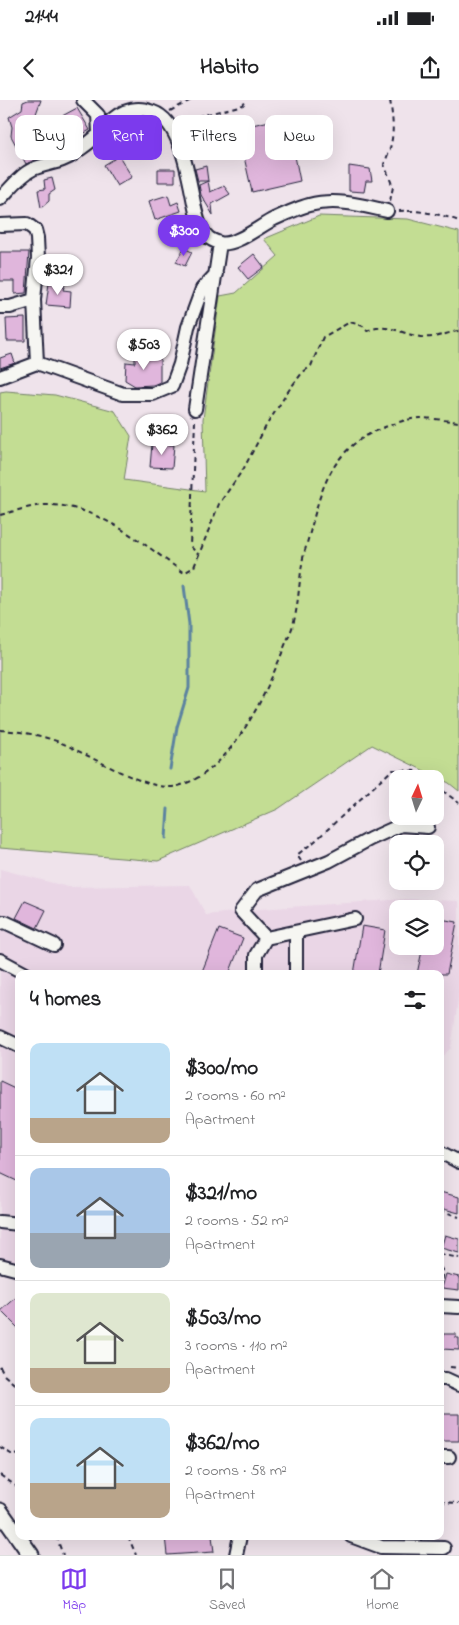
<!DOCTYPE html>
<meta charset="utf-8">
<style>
body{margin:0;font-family:"Indie Flower",sans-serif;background:#f2f2f2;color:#202124;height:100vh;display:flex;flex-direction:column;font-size:19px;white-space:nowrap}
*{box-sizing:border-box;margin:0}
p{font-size:16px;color:#757577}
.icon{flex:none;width:28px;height:28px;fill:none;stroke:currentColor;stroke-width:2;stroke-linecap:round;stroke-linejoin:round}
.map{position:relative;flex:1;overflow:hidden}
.side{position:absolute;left:15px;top:870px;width:429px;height:570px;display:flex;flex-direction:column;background:#fff;border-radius:10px;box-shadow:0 5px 20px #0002}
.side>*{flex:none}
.top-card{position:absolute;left:15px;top:15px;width:430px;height:45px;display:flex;gap:10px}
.needle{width:32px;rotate:4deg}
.fabs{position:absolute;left:389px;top:670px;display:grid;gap:10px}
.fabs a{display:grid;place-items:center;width:55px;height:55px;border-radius:10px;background:#fff;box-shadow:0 5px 20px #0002;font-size:25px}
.price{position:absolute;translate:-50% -42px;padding:0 11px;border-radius:18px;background:#fff;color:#222;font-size:16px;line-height:32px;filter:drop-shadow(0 1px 2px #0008)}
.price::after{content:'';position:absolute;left:50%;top:30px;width:15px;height:11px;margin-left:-8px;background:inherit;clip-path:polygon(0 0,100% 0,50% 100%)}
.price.selected{background:#7c3aed;color:#fff}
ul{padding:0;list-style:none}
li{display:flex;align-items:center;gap:15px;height:125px;padding:0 15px}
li+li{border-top:1px solid #e0e0e0}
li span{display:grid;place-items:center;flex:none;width:140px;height:100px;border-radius:10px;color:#555}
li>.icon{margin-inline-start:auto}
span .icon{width:60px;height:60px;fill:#fffc;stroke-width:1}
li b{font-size:21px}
h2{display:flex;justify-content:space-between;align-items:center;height:60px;padding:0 15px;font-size:21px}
.pill{padding:0 18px;border-radius:10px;background:#fff;box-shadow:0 5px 20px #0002;font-size:18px;line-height:45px}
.pill.selected{background:#7c3aed;color:#fff}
.status{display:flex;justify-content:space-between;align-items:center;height:35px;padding:0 25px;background:#fff;direction:ltr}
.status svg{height:14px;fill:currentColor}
header{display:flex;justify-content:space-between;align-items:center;height:65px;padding:0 15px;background:#fff;font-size:22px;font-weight:800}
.dock{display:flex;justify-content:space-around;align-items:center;height:70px;border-top:1px solid #e0e0e0;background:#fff;font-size:14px;color:#757577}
.dock a{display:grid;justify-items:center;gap:2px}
.dock .selected{color:#7c3aed}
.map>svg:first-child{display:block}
.built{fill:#ead6e6;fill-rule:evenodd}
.green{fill:#c3dd93;stroke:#728067}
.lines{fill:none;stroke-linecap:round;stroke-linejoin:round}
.stream{stroke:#5c83a0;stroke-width:3}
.building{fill:#e0b6dc;stroke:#22223b}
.minor-casing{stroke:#22223b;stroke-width:16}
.major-casing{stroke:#22223b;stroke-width:19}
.path{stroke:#22223b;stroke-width:2;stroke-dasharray:5 4;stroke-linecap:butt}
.minor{stroke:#f6f6f2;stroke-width:12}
.major{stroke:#f6f6f2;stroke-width:15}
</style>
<div class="status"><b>21:44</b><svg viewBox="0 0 49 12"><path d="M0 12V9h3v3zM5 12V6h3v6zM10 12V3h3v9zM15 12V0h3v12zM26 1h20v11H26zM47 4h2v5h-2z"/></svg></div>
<header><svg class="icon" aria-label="back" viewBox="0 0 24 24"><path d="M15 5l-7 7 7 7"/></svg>Habito<svg class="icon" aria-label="share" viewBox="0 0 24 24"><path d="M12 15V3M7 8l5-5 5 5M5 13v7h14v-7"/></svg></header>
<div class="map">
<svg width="459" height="1455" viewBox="0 0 459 1455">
<rect width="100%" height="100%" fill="#efe3eb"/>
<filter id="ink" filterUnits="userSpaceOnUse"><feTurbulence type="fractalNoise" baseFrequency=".02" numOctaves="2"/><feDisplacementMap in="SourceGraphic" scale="10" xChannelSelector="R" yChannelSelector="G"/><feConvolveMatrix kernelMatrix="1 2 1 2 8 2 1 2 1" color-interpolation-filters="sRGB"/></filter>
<g filter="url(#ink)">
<path class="built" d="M0 769 68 787 190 785 206 815 260 809 405 799 459 801V894L451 948 440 958V874H19V1170L0 1163ZM398 809H435V846H398Z"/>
<path class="green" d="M319 116 408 119 459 132V691L449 683 372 645 278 709 158 761 0 748V292L6 291 55 295 115 311 131 336 124 380 205 391 203 319 220 196 236 193 278 156 264 139Z"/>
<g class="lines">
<path class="stream" d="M170 669 177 627 189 588V524L184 486
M166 738 168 709"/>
</g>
<path class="building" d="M28 0H41L33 22 20 47 55 29 51 22 77 8 90 30 52 51 54 54 26 64 11 36 12 27 9 17 22 9 23 2Z
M274 20 287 21V25L304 28 302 38 299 37 301 50 294 51 300 81 252 92 242 48H245L239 28Z
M119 56 132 77 117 86 104 65Z
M206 66 208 81H198L195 69Z
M349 66 370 69 372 81H366L364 92 349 91Z
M158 69H175V82H158Z
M52 78 55 90 49 94V101L41 108 38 90 45 89 44 80Z
M208 81 210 92 224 86 230 94 212 104 213 115 201 95 199 85Z
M168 95 171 105 178 102 181 111 155 120 149 101Z
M184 148 192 152 185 166 176 162Z
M0 152H29L26 193 15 194V181H0Z
M254 154 264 167 248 179 238 167Z
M49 183 65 184 63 190 71 191 70 207 46 205Z
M25 218V241H7L6 219Z
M12 254 15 263 0 268V258Z
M160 255V282L153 285 135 286 125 280 126 262 135 263V257Z
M152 344 174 345 172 368 150 367Z
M25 801 46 810 37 828 16 818Z
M435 818 457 822 447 874H417L423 846H435Z
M362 826 385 830 378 874H354Z
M219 829 243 838 229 874H201Z
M0 981 19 990V1082L0 1073Z
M440 1092 459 1097V1113L440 1108Z
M445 1135 459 1139V1153L441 1148Z
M446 1174 459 1177V1190L442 1188Z
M19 1195V1229L1 1211Z
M443 1234H456V1238H459V1250L442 1249Z
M440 1314H459V1341H440Z
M165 1436H212L214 1452 167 1455Z"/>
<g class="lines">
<defs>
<path id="minor" d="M83 0 98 15 99 33
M0 99C10 89 20 75 33 69 47 63 63 63 75 53 83 47 92 41 99 34 107 25 112 17 124 12 135 8 142 8 153 12 182 22 189 81 195 108 197 116 200 131 207 136 209 139 216 142 220 143 235 147 261 125 274 119 285 114 298 108 309 105 336 98 361 105 387 111
M0 125 27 124 35 130 37 138 38 158 34 200 37 263
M0 207H10L34 200
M0 277 37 263 123 294H153L172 286 180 264 188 227 202 189 216 174
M195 309 220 143
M0 823 5 822 54 845
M296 832V874
M266 838 241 811 257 790 329 761 370 739 401 725 428 727
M0 860 26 874
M256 874V855L266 838 355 819
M0 937 19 946
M440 1052 459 1062
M0 1122 19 1124
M0 1165 19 1170
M440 1206 459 1207
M440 1279H446L459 1285
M440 1357H449
M351 1436 381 1447 444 1448
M236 1455 240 1436"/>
<path id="major" d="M0 1411 31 1455"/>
</defs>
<use href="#minor" class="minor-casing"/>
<use href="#major" class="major-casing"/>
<path class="path" d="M170 11 191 0
M180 21 243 5 247 0
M390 101 393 87 384 64C395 40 394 26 390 0
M399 111C419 110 441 114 459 121
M195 321 190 446 198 454
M0 415C15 411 30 406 45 405 96 403 145 445 184 473L194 467 219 404 244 368 266 326 289 290 302 273 311 266 323 237 350 222 363 226 367 231C390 220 408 240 432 237 441 236 450 232 459 231
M0 630C19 631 41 635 59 642 87 653 150 694 178 686 207 678 227 655 243 631 259 607 271 580 282 553 285 544 290 535 293 525 299 503 299 480 303 458 306 446 310 433 313 421 324 377 339 344 385 327 396 323 409 318 421 318 434 318 447 321 459 322
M435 685 459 703
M301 761 297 755 315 741 392 670 416 671 426 679
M440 1110 459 1117
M440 1154 459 1158
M440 1167 443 1171 440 1185
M0 1267 4 1275 19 1288
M450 1267 459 1268
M0 1347 11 1354 19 1355
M0 1375 19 1388
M440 1402 459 1403
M56 1436 63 1455
M128 1436 136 1455"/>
<use href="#minor" class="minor"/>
<use href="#major" class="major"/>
</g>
</g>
</svg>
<div class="fabs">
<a><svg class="needle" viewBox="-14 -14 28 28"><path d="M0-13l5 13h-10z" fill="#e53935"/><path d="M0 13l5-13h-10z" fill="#757577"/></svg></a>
<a><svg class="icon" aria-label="locate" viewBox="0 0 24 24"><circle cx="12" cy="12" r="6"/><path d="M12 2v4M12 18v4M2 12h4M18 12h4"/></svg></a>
<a><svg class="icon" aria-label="layers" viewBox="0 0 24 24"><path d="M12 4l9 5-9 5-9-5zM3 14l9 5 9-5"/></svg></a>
</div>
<b class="price selected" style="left:184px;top:157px">$300</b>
<b class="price" style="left:58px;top:196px">$321</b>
<b class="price" style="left:144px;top:271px">$503</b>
<b class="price" style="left:162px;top:356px">$362</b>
<div class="top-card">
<a class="pill">Buy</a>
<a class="pill selected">Rent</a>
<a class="pill">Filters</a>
<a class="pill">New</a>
</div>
<section class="side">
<h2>4 homes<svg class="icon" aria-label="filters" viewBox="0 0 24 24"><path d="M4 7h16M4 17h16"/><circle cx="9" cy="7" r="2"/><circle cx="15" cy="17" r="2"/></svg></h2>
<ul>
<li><span style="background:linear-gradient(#bfe0f5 75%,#b9a48a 0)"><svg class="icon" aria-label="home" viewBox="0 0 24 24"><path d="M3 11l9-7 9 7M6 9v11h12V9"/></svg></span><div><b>$300/mo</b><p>2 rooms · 60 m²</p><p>Apartment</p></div></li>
<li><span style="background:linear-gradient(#a9c7e8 65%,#9aa5b1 0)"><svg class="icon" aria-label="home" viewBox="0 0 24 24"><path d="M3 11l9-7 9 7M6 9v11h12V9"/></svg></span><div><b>$321/mo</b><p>2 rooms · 52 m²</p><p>Apartment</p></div></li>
<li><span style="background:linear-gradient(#dfe7d0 75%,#b9a48a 0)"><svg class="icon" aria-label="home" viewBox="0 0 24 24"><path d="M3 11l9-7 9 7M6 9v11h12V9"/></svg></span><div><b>$503/mo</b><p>3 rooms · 110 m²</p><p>Apartment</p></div></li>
<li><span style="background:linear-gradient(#bfe0f5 65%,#b9a48a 0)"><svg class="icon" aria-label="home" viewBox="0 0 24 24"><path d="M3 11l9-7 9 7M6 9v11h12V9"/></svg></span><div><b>$362/mo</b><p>2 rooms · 58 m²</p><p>Apartment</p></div></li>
</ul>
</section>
</div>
<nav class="dock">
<a class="selected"><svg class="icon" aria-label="map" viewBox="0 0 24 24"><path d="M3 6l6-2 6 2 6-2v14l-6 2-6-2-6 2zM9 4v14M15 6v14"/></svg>Map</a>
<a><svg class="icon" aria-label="saved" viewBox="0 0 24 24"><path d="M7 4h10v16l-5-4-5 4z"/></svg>Saved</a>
<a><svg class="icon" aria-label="home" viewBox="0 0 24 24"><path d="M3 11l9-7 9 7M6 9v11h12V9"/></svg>Home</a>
</nav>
